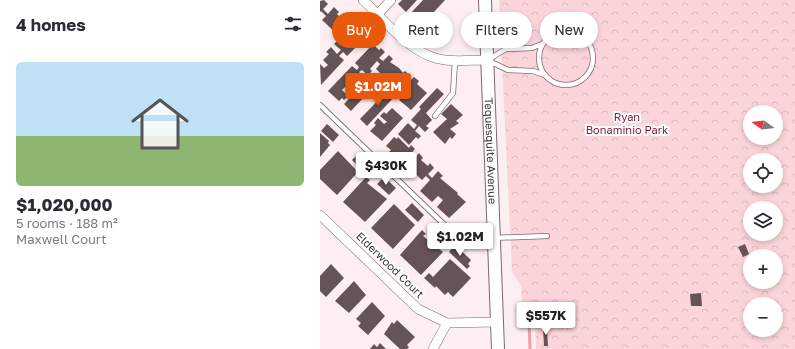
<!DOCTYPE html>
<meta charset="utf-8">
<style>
body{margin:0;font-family:"Golos Text",sans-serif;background:#f7f7f7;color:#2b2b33;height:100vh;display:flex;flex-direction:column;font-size:15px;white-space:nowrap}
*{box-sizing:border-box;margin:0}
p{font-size:13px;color:#7c7c81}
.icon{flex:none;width:22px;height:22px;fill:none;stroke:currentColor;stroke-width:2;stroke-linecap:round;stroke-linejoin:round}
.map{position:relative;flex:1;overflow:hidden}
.panel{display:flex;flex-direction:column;background:#fff;width:320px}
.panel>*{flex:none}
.hud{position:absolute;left:12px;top:12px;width:380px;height:36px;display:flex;gap:8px}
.needle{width:26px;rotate:284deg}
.fabs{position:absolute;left:423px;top:105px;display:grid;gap:8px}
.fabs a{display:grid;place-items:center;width:40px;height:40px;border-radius:50%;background:#fff;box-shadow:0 2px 6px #0003;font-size:20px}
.price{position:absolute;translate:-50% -34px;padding:0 9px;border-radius:4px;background:#fff;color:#222;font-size:13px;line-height:26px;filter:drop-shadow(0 1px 2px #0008)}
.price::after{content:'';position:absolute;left:50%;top:24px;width:12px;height:9px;margin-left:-6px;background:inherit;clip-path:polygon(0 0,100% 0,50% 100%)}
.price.selected{background:#ea580c;color:#fff}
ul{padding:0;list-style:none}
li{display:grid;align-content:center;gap:8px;height:212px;padding:0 16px}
li span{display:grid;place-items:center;height:124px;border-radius:6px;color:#555}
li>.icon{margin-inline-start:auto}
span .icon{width:72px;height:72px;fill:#fffc;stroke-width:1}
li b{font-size:17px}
h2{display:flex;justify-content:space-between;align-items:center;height:48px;padding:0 16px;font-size:17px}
.pill{padding:0 14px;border-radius:18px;background:#fff;box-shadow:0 2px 6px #0003;font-size:14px;line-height:36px}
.pill.selected{background:#ea580c;color:#fff}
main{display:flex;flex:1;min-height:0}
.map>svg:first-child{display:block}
.park{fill:url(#park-crowns);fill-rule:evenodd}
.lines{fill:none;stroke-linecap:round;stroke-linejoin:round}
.stream{stroke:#eba0ab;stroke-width:3}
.building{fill:#665356}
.lane-casing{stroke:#7c696b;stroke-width:6}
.street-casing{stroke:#7c696b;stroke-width:10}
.secondary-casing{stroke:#7c696b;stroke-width:14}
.lane{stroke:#fff;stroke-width:4.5}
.street{stroke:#fff;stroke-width:9}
.secondary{stroke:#fff;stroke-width:12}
.labels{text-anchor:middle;stroke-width:4;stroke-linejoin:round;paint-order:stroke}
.park-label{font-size:11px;fill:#7c253b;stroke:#fff}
.street-label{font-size:11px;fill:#3d3435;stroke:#fff}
</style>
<main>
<section class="panel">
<h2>4 homes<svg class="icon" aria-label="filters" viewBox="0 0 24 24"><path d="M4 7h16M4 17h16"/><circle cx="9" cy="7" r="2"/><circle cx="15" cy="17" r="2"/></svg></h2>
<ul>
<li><span style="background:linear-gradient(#bfe0f5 60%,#8fb573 0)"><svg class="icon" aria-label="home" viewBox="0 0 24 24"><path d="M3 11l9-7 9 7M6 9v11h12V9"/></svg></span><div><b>$1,020,000</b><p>5 rooms · 188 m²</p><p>Maxwell Court</p></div></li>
</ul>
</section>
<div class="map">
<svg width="475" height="349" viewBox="0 0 475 349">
<defs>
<pattern id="park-crowns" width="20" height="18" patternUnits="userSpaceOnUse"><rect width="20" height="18" fill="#fcd5da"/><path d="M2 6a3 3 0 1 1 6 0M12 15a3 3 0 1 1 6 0" fill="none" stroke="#d9b7bc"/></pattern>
</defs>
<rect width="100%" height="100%" fill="#fdeff1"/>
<path class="park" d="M179 0H475V349H216L215 320 203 319 201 286 192 272ZM430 112H456V138H430ZM430 160H456V186H430ZM430 208H456V234H430ZM430 256H456V282H430ZM430 304H456V330H430Z"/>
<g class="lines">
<path class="stream" d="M209 320 210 349"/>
</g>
<path class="building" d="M4 0 8 4 3 9 8 14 14 7 19 12 17 14 23 20 25 18 29 22 23 28 28 33 34 28 38 32 36 35 42 41 27 56 23 52 19 56 24 60 1 85 0 64 4 68 8 65 3 60 9 54 6 52 11 47 17 54 21 50 14 44 19 39 21 41 27 35 22 30 18 35 2 20 6 16 1 11 0 12V1Z
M82 0H97L86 12 78 4Z
M103 0H125L101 26 89 15Z
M53 44 59 50 61 48 65 52 59 58 63 61 69 55 73 59 70 62 79 68 83 73 85 71 89 75 84 81 87 84 94 77 99 81 97 84 107 93 91 110 79 100 86 93 82 90 85 87 81 83 76 88 56 69 60 64 57 61 50 69 52 71 48 75 42 70 39 72 45 78 41 82 39 80 32 86 35 89 31 93 25 87 22 90 28 96 24 100 22 98 19 101 8 91 32 66 37 70 39 67 35 63Z
M54 73 61 79 31 111 24 104Z
M70 88 77 94 47 126 40 119Z
M117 88 124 94 106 113 112 120 106 126 109 128 105 132 99 126 95 131 101 136 98 139 96 137 89 145 78 134 88 123 94 129 97 125 91 120 101 109 99 107Z
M131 104 143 115 136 121 139 123 130 129 136 134 132 139 130 137 125 144 113 132 127 119 121 114Z
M72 108 83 118 62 141 50 131 56 125 54 123 58 118 64 124 67 122 60 116 64 112 66 114Z
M7 124 19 135 13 142 1 131Z
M0 133 9 141 8 143 10 145 0 157Z
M74 137 77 139 78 137 89 148 91 145 95 149 89 156 93 160 99 153 103 158 101 160 108 166 110 163 114 168 108 174 112 178 118 171 123 176 120 178 138 193 137 194 146 202 129 218 117 207 123 200 118 196 112 202 100 191 110 180 106 176 102 180 87 166 90 162 86 158 77 169 64 157 71 150 66 146Z
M18 151 38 172 17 195 0 179V170Z
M39 153 48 161 41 169 32 160Z
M46 177 50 180 47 183 67 199 45 222 23 202Z
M64 177 76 188 69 195 57 184Z
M92 203 104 215 98 222 85 210Z
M74 204 95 225 73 249 51 228Z
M102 230 106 234 103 236 123 252 101 275 80 255Z
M120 230 132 242 126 249 114 237Z
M425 244 429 254 423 257 418 247Z
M135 245 151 260 148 264 150 266 147 269 129 252Z
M130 259 151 278 133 297 128 292 125 295 116 286 115 288 104 278 109 273 113 277Z
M11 264 24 278 6 297 0 291V276Z
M34 281 46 295 29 313 15 301Z
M381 293 382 306H371L370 294Z
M52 302 65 316 48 335 38 326 41 323 36 319Z
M77 320 95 337 87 345 89 347 87 349H80L64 334 72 322 74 324Z
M223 327H227L228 346H224Z
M60 343 66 349H50L54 344 57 347Z"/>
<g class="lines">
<defs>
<path id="lane" d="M219 58a27 27 0 1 1 54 0a27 27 0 1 1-54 0Z
M169 59 186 49 212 48 222 44
M169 61 188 70 213 71 225 75
M0 105 135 235 145 239 227 236
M115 116 133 93 135 61"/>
<path id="street" d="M43 0C63 19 85 47 112 57 129 63 150 60 167 60
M58 14 71 0
M0 215 98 309 127 323 177 322
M113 349 127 323"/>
<g id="secondary">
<path id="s1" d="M165 0 178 349"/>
</g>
</defs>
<use href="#lane" class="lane-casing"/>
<use href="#street" class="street-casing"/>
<use href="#secondary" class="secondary-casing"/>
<use href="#lane" class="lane"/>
<use href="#street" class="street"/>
<use href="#secondary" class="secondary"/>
</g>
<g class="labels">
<g class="park-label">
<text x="307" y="121">Ryan<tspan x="307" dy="13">Bonaminio Park</tspan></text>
</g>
<g class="street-label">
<text dy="4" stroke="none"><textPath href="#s1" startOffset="151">Tequesquite Avenue</textPath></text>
<text transform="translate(70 265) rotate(44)" y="4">Elderwood Court</text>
</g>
</g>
</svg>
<div class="fabs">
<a><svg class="needle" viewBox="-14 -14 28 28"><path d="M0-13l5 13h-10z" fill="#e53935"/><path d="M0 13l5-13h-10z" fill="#7c7c81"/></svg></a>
<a><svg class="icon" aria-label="locate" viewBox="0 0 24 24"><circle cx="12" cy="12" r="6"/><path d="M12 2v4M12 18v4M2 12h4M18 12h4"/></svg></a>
<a><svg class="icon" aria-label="layers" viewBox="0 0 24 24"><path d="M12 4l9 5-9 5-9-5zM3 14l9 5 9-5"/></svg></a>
<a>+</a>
<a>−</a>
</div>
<b class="price selected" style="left:58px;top:107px">$1.02M</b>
<b class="price" style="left:66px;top:186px">$430K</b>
<b class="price" style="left:140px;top:257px">$1.02M</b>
<b class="price" style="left:226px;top:336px">$557K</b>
<div class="hud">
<a class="pill selected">Buy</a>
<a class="pill">Rent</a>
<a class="pill">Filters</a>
<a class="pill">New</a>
</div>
</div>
</main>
